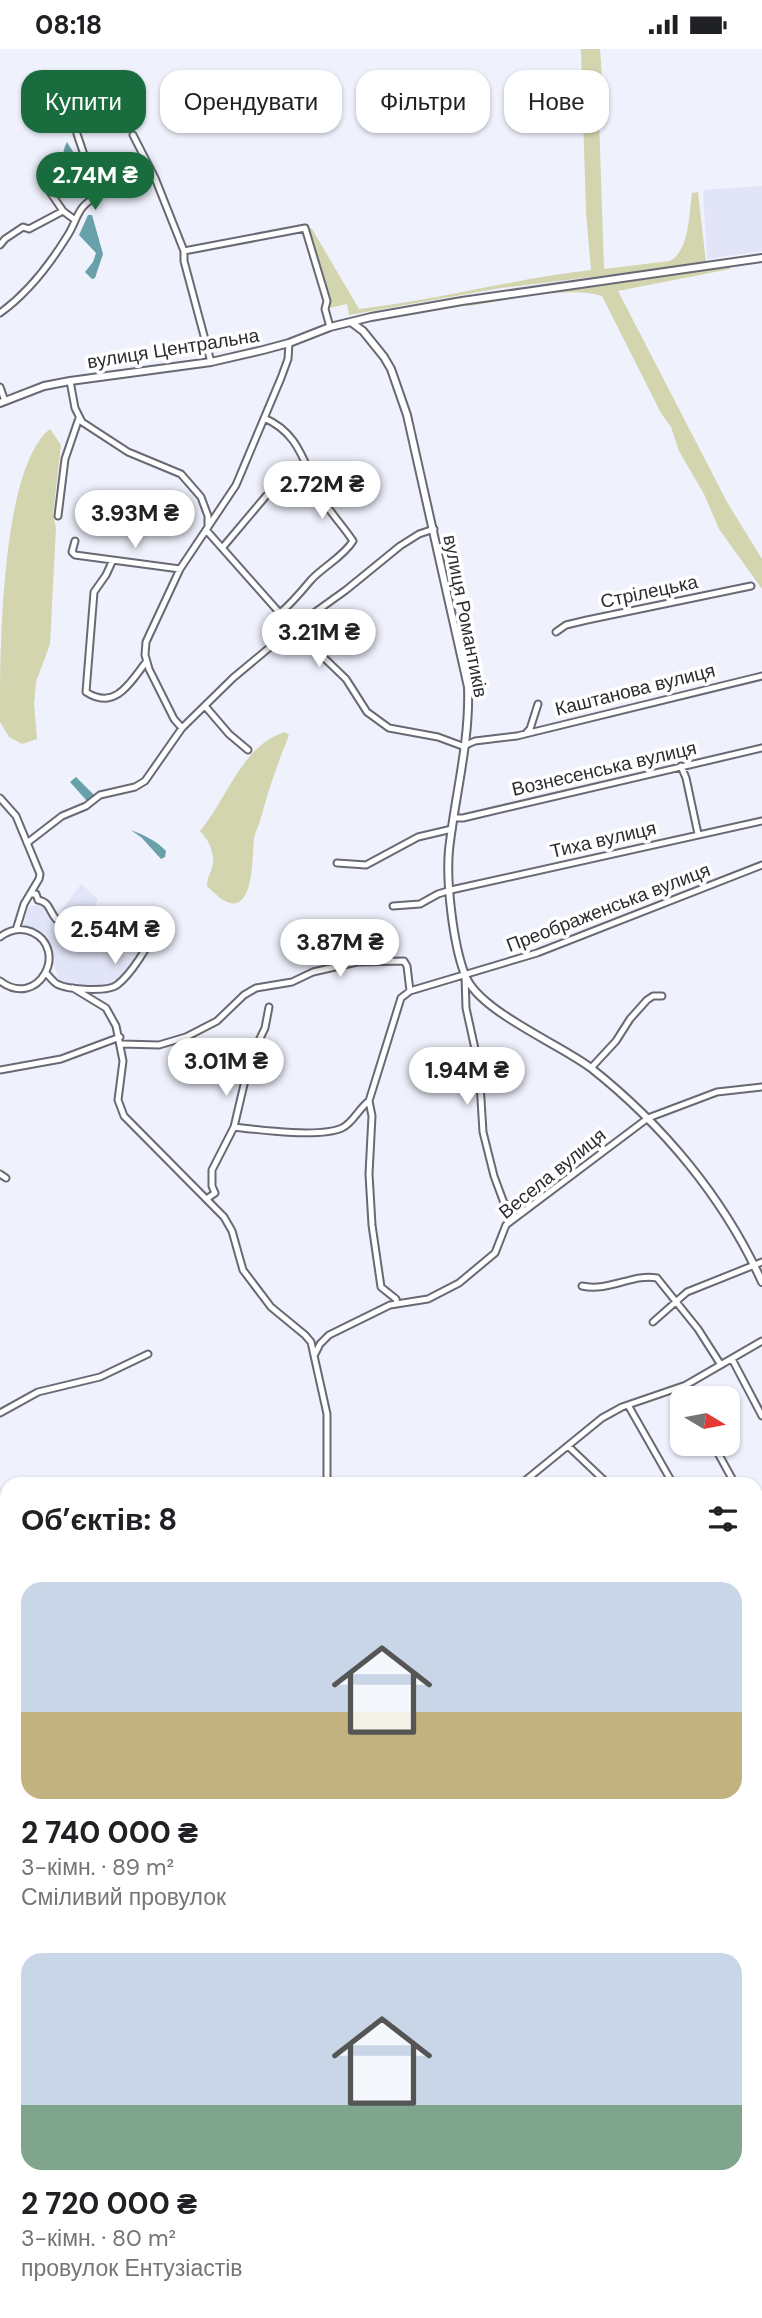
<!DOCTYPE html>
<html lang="uk">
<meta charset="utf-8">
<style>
body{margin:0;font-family:"DM Sans",sans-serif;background:#f2f2f2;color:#202124;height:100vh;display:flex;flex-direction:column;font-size:26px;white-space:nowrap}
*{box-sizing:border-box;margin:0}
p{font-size:23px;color:#757577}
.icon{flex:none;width:38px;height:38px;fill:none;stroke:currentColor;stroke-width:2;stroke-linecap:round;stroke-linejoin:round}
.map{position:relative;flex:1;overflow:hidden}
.details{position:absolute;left:0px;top:1428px;width:763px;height:842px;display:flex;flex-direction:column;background:#fff;border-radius:21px 21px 0 0;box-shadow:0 2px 5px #0004}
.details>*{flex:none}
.guide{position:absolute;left:21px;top:21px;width:721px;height:63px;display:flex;gap:14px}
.needle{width:46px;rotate:100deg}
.tools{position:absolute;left:670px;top:1337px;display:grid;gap:14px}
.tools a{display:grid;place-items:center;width:70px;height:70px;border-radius:14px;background:#fff;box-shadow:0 2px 5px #0004;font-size:35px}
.price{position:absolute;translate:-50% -60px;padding:0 16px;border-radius:24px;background:#fff;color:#222;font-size:23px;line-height:46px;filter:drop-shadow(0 2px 4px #0008)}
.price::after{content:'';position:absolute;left:50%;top:42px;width:21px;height:16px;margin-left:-10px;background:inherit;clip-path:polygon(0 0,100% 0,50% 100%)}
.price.active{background:#186c3d;color:#fff}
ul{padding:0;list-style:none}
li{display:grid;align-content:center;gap:14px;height:371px;padding:0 21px}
li span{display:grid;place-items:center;height:217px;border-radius:21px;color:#555}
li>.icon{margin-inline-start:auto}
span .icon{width:126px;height:126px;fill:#fffc;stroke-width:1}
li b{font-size:30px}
h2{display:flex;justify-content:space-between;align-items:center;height:84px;padding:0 21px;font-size:30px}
.chip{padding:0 24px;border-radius:21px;background:#fff;box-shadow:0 2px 5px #0004;font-size:24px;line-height:63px}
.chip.active{background:#186c3d;color:#fff}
.status{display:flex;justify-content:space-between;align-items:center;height:49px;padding:0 35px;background:#fff;direction:ltr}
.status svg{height:19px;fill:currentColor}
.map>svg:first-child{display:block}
.built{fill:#e2e5f7}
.green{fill:#d2d5ad}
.water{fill:#68a1a9}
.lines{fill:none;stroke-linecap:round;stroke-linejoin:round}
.minor-casing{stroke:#686973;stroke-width:9}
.tertiary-casing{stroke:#686973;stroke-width:10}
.minor{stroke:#fff;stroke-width:5}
.tertiary{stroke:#fff;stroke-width:6}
.labels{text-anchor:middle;stroke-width:7;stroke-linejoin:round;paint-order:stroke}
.street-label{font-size:19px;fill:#2d2d31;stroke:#fff}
</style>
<div class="status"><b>08:18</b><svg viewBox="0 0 49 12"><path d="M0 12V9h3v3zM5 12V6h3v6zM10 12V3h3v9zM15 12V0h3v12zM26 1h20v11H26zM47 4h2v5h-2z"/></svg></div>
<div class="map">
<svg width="762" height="2269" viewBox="0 0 762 2269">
<rect width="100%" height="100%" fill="#eff1fc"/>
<path class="built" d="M762 137V202L707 210 703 141Z
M81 835 98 850 87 876 67 875 56 869Z
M38 856 44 858 53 869 66 877 102 881 105 900 137 911 121 933 107 942 61 935 47 899 34 882 24 877 28 858Z
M7 1555V1621L0 1625V1557Z"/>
<path class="green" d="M581 0H600L603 41 599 69 604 220 670 212C690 201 689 164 692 144L698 143 706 214 501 239 349 266 347 255 325 260 327 251 303 175 312 180 359 260C437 251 513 230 591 221L586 163Z
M729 217 730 220 618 242 727 453 762 510V540L719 480 704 445 679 402 671 378 661 364 602 247C570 236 503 252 468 257L464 254Z
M50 380 61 396 53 466 56 479 50 595 36 633 34 655 37 690 22 695 9 688 0 673C0 606 0 420 50 380Z
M285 683 289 686C278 714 268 741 261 769 259 776 255 783 254 790 252 805 254 844 239 853 227 859 215 844 207 837 207 827 212 823 213 814 214 802 208 790 200 782 227 750 242 696 285 683Z"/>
<path class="water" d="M67 93 87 125 85 133 77 138C67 126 58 108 67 93Z
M88 166H92L103 205 95 229 92 230 85 223 93 213 96 204 79 186Z
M76 728 94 746 87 752 70 733Z
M131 781C144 786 157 792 166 802L165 808 161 810 142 789Z
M7 1990V2049L0 2057V1995Z
M0 2147 7 2148V2263H595L601 2269H0Z"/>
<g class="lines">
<defs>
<path id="minor" d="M133 86 155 129 184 202V212L211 313
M48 140 63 162 75 171
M0 196 5 190 23 178 29 180 63 162
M184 202 305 179 327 252 325 260 330 278
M0 264C28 244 48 218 66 189 79 170 75 158 98 147L77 85 74 33
M70 332 75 359 82 373 128 403 181 425 201 448 208 467V476
M0 338 5 352
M264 369C302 385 304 419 323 451 332 466 344 478 353 492 343 508 324 517 311 531 301 543 292 554 280 564
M58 467 65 410 79 369
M207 482 293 579 346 630 367 663 389 679 438 688 465 698
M75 492 72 503 75 506 180 520
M223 498 266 447
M112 513 106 526 94 543 86 643C115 662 130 634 146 613
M556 583 566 576 587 571 751 537
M205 657 229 685 248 701
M182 679 174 670 149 620 145 606 146 593 180 520 236 436 281 329 288 310 289 294
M527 683 530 680 538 655
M466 696 475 692 517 687 762 627
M681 717 686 729 698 785
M0 749 16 767 40 825 39 830 24 855 16 881
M454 769H463L762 699
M27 794 62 767 86 757 100 746 135 738 145 732 182 679 233 629 293 579 346 541 400 497 419 485 434 480
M337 814 366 816 418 788 452 780
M31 845H36L38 851C50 853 49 862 56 870 66 879 86 879 99 874 108 871 113 865 123 864L154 881C149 898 130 926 117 936 108 943 68 941 57 935 53 933 49 927 46 924
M393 857 420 855 438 845 451 841 762 772
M0 888C9 881 20 878 32 883 70 901 38 961 0 932
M465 927 466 959 479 1018 483 1083 494 1127 504 1154 522 1164
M73 939 106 959 116 977 123 1012 118 1051 124 1067 224 1168 232 1182 243 1221 271 1258 305 1286 311 1293 327 1365V1435
M122 995 159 996 186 988 217 972 244 946 256 939 292 933 313 923 357 913 404 912 407 917 410 942
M591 1019 616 992 630 970 647 951 653 947H662
M0 1021 61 1010 120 988
M234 1078C259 1081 320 1089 342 1079 353 1074 359 1059 369 1052
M0 1125 6 1129
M208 1149 215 1144 212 1137V1121L234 1078 250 1010 265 979 269 958
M582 1237C609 1243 634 1224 657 1229L698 1280 721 1316
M397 1255 396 1250 381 1238 372 1176 369 1125 372 1067 369 1052 401 949 410 942 537 904 762 816
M653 1273 687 1243 762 1213
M315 1305 320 1295 329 1286 390 1256 428 1250 459 1234 495 1204 506 1176 648 1069 717 1043 762 1038
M732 1310 762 1367
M686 1336 690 1349
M628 1356 673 1435
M0 1364 38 1343 100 1328 148 1305
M713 1395 735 1435
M568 1397 608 1435
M521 1435 602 1369 622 1358 686 1336 762 1292
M756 1476 762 1488
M0 1552 7 1550
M756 1635 762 1661
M756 1760 762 1758
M756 1788 762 1799
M0 1793 7 1781
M0 1829 7 1824
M756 1894 762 1890
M0 1969 7 1963
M756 1987 762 1978
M756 2056H762
M756 2243 762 2238
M639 2263 649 2269
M690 2263 718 2268 731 2263"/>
<path id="tertiary" d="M351 273 363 282 384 308 391 320 407 366 468 638C470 693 455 746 449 801 446 833 453 895 465 926 478 962 560 995 591 1019 663 1076 724 1149 762 1233
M0 354 44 337 70 332 211 313 263 301 289 294 330 278 371 268 462 252 762 209
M756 1732 762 1730
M0 2126 7 2123"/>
</defs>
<use href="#minor" class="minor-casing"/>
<use href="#tertiary" class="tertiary-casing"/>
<use href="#minor" class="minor"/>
<use href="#tertiary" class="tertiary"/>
</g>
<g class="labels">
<g class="street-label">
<text transform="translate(173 299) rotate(-9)" y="7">вулиця Центральна</text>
<text transform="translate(649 542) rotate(-12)" y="7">Стрілецька</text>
<text transform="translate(466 567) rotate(79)" y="7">вулиця Романтиків</text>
<text transform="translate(635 640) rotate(-14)" y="7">Каштанова вулиця</text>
<text transform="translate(604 719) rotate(-13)" y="7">Вознесенська вулиця</text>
<text transform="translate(603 790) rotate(-13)" y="7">Тиха вулиця</text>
<text transform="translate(608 858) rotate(-21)" y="7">Преображенська вулиця</text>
<text transform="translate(552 1124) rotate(-39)" y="7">Весела вулиця</text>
</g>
</g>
</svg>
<div class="tools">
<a><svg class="needle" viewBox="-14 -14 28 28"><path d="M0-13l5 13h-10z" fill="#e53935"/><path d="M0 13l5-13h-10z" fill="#757577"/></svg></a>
</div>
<b class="price active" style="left:95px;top:163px">2.74M ₴</b>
<b class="price" style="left:322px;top:472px">2.72M ₴</b>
<b class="price" style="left:135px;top:501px">3.93M ₴</b>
<b class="price" style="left:319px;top:620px">3.21M ₴</b>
<b class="price" style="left:115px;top:917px">2.54M ₴</b>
<b class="price" style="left:340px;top:930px">3.87M ₴</b>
<b class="price" style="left:226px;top:1049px">3.01M ₴</b>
<b class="price" style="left:467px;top:1058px">1.94M ₴</b>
<div class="guide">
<a class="chip active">Купити</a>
<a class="chip">Орендувати</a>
<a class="chip">Фільтри</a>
<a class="chip">Нове</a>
</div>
<section class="details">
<h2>Об’єктів: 8<svg class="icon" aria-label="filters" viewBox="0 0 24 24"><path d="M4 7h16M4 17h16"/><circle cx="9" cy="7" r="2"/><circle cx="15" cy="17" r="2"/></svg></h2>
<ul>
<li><span style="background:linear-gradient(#c9d6e8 60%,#c2b280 0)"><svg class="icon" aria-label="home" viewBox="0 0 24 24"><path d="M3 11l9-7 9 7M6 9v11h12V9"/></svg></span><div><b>2 740 000 ₴</b><p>3-кімн. · 89 m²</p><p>Сміливий провулок</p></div></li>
<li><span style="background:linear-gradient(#c9d6e8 70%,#7fa58c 0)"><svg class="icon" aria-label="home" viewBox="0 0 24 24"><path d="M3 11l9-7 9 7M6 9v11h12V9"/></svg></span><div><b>2 720 000 ₴</b><p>3-кімн. · 80 m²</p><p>провулок Ентузіастів</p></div></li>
</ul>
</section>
</div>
